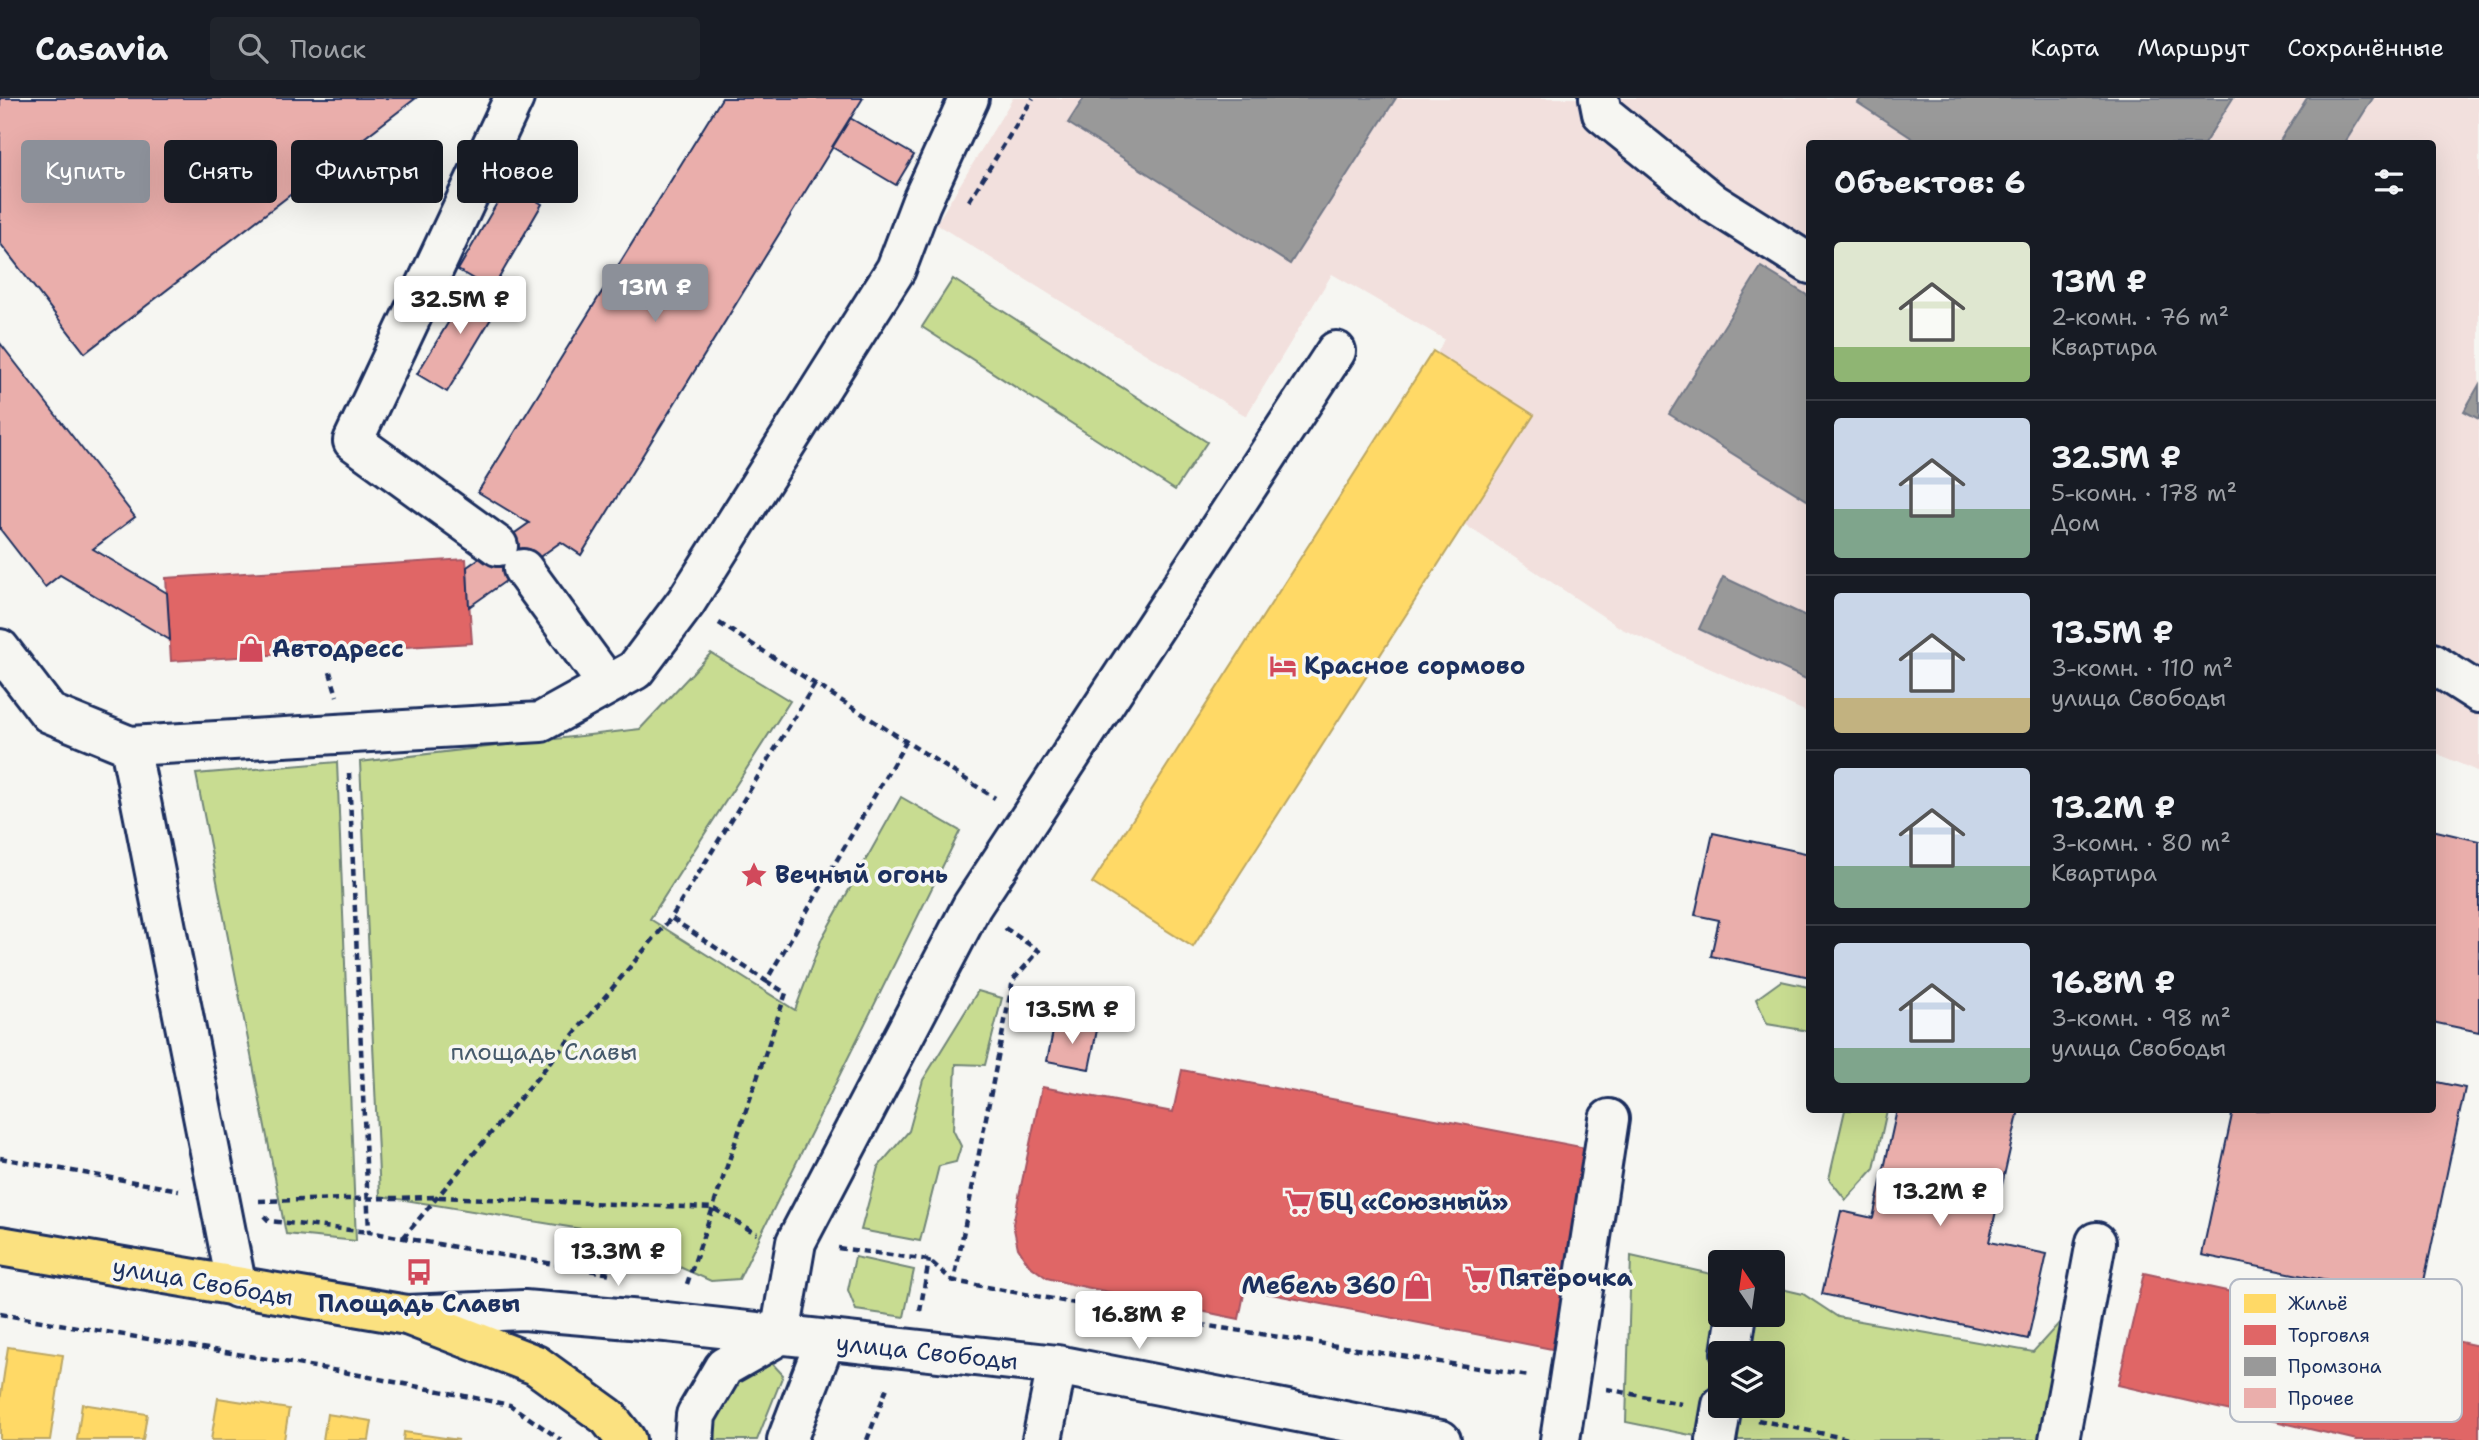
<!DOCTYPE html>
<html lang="ru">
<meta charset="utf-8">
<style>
body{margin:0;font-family:"Shantell Sans",sans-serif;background:#20242c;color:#f1f3f6;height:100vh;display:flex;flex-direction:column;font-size:26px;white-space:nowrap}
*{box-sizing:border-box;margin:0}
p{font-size:23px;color:#9ea1a6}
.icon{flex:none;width:38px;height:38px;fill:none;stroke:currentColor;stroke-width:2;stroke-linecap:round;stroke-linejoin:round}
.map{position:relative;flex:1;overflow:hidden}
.drawer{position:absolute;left:1806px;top:42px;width:630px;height:973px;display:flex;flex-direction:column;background:#171b24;border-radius:7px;box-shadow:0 7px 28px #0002}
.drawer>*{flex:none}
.hud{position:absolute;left:21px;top:42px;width:665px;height:63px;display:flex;gap:14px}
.needle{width:46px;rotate:347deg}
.tools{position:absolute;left:1708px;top:1152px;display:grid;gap:14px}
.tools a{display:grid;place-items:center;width:77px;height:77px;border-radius:7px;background:#171b24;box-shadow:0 7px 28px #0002;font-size:35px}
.price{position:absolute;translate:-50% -60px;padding:0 16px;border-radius:7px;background:#fff;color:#222;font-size:23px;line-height:46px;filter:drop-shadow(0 2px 4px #0008)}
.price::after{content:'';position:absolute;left:50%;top:42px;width:21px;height:16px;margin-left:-10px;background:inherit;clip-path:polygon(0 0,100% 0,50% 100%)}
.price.on{background:#8c9099;color:#fff}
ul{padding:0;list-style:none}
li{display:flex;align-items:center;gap:21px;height:175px;padding:0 28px}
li+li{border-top:2px solid #363941}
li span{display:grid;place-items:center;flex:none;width:196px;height:140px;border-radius:7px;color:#555}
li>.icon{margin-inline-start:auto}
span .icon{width:84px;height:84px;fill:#fffc;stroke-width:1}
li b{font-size:30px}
h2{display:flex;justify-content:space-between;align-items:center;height:84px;padding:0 28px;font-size:30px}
.tag{padding:0 24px;border-radius:7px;background:#171b24;box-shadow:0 7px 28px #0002;font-size:24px;line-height:63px}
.tag.on{background:#8c9099;color:#fff}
header{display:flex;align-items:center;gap:42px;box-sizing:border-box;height:98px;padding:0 35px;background:#171b24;border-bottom:2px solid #363941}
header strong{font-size:33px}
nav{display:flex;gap:38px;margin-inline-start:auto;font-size:24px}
.search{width:490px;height:63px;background:#20242c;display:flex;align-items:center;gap:18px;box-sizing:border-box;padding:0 24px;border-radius:7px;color:#9ea1a6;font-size:26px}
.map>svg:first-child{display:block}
.built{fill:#f2e0dd}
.green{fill:#c8dc91;stroke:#728678;stroke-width:2;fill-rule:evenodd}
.homes{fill:#ffd966;stroke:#bba664;stroke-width:2}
.shops{fill:#e06666;stroke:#a55664;stroke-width:2}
.industry{fill:#999;stroke:#737987;stroke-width:2}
.building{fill:#eaaeab;stroke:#1b2f5e;stroke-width:2}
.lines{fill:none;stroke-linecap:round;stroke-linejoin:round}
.minor-casing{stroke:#1b2f5e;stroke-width:44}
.major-casing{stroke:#1b2f5e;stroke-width:44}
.path{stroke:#1b2f5e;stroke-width:4.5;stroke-dasharray:7 5;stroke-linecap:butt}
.minor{stroke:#f6f6f2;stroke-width:38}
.major{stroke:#fbe180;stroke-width:38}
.labels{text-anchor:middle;stroke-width:7;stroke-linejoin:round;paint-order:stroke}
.poi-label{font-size:24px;font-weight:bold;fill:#1b2f5e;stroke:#f6f6f2;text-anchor:start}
.park-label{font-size:24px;fill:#465a6b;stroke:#f6f6f2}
.street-label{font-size:24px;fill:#1b2f5e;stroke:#f6f6f2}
.key{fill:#f6f6f2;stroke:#b4bac6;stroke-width:2}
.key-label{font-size:19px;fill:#1b2f5e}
</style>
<header>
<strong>Casavia</strong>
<div class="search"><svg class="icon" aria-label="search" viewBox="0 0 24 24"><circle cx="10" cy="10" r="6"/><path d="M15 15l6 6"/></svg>Поиск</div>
<nav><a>Карта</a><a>Маршрут</a><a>Сохранённые</a></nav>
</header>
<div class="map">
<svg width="2479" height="1342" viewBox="0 0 2479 1342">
<rect width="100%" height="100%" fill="#f6f6f2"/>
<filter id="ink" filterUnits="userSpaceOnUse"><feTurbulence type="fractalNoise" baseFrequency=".0143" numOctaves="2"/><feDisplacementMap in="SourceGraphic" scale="14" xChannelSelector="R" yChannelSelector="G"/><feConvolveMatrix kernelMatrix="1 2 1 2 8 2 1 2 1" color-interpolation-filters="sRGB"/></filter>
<g filter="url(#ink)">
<path class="built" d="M1013 0H2479V674L2433 654 2432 46H1810L1809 615 1622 531 1455 420 1434 262 1444 241 1332 176 1246 318 936 126Z"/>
<path class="green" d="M953 181 1207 344 1175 392 922 229Z
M711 555 790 603 650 821 795 912 822 840 901 699 960 733 739 1181 711 1183 675 1167 667 1145 380 1098 360 664 640 631Z
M337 664 356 1143 286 1136 196 676Z
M1781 883 1809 889V933L1767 926 1756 901Z
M978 893 1002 900 985 967 956 966 953 1032 961 1048 956 1064 939 1068 920 1143 861 1132 878 1069 909 1033 923 982Z
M1845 1012H1887L1874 1071 1846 1102 1829 1081Z
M1631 1158 1720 1178V1216H1773V1189L1803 1196 1838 1219 2033 1254 2061 1223 2067 1227 2044 1342H1715L1626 1324ZM1720 1255H1773V1307H1720Z
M855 1159 914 1172 904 1219 856 1212 848 1192Z
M770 1263 783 1277 757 1342H716L713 1315 750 1267Z"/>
<path class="homes" d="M1433 253 1534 317 1193 849 1092 785Z
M8 1249 63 1257 50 1342H0V1303Z
M218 1300 289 1311 284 1342H211Z
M82 1306 147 1316 143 1342H77Z
M327 1316 372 1323 369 1342H323Z
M404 1334 459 1342H403Z"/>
<path class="shops" d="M466 461 472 545 171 563 166 480Z
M1182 972 1591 1051 1552 1251 1245 1191 1239 1221 1071 1186 1047 1180 1029 1167 1018 1150 1013 1126 1042 989 1173 1014Z
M2144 1175 2479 1248V1342H2357L2118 1287Z"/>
<path class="industry" d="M1084 0H1396L1290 166 1068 25Z
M1861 0H2233L2204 46H1921L1858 5Z
M2307 0H2373L2344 46H2278Z
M1761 169 1810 199V404L1669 316Z
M2479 287V321L2464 313Z
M1723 479 1810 520V583L1699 531Z"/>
<path class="building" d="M0 0H416L85 255 0 145Z
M722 0H863L581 457 561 444 469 509 467 469 529 425 478 394Z
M850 20 914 57 896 87 832 49Z
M508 86 542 106 492 192 458 172Z
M474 182 504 199 447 294 417 276Z
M0 245 135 419 93 451 167 495 170 542 60 477 45 489 0 431Z
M2432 732 2479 743V934L2432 924Z
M1713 735 1810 756V879L1711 858 1719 822 1695 817Z
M1055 924 1097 932 1089 971 1047 963Z
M2432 983 2465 990 2420 1202 2202 1157 2233 1012H2432Z
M1897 1012H2019L1989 1144 2047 1156 2028 1241 1822 1196 1841 1113 1873 1120Z"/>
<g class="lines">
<defs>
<path id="minor" d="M1599 0 1602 15 1713 105 1810 166
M498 448 353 343 514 0
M523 471 608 587
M0 551 49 615 130 648 541 624 635 572 686 504 896 171 921 105 969 0
M2432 565 2479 595
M130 648 237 1190
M407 1217 524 1212 666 1224 1057 1267 1441 1342
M1731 1255 1737 1216
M694 1342 696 1317 724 1269 780 1237 796 1144 972 808 1336 253
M787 1342 825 1243
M1042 1342 1057 1267
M1560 1342 1609 1021
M1716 1342 1722 1307
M2059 1342 2096 1144"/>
<path id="major" d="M0 1148 407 1217 536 1267 608 1319 626 1342"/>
</defs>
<use href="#minor" class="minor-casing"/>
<use href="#major" class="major-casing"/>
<path class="path" d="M969 103 1033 0
M719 525 995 700
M330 574 337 598
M815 586 671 820 766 883 906 644
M349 675 369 1134 611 1176
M1005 830 1039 853 1013 882 954 1183 1145 1218 1529 1278
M0 1060 179 1092
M259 1103 437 1099 713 1110 757 1136
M264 1118 269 1123 369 1134
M403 1140 671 820
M838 1150 929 1162 953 1183
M687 1186 786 895 766 883
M920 1213 929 1162
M0 1216 344 1274 510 1307 561 1342
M1607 1291 1681 1306
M1758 1322 1853 1342
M867 1342 888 1287"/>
<use href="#minor" class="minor"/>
<use href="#major" class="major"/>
</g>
</g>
<defs>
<symbol id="shop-bare" viewBox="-9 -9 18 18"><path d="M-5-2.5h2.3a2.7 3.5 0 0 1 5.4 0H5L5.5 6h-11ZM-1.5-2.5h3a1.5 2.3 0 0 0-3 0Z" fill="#d1495b" stroke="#f6f6f2" stroke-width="2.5" paint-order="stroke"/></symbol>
<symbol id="hotel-bare" viewBox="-9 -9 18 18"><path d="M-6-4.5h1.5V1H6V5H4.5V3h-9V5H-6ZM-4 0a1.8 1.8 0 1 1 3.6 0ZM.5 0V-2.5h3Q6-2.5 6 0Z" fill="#d1495b" stroke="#f6f6f2" stroke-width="2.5" paint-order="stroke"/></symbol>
<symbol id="sight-bare" viewBox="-9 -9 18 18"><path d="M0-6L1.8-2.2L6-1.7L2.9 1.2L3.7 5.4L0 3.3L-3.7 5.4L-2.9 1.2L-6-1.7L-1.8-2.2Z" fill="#d1495b" stroke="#f6f6f2" stroke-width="2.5" paint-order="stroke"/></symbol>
<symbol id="supermarket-bare" viewBox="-9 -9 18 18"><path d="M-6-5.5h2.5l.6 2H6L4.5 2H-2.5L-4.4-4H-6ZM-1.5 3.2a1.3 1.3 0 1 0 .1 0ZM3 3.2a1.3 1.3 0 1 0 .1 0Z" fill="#d1495b" stroke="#f6f6f2" stroke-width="2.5" paint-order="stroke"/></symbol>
<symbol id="bus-bare" viewBox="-9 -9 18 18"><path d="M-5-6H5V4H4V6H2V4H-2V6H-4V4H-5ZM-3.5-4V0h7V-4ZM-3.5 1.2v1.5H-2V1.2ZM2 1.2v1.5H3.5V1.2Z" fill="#d1495b" stroke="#f6f6f2" stroke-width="2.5" paint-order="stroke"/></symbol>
</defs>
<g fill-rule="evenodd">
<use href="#shop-bare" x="232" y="532" width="38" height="38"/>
<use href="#hotel-bare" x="1264" y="549" width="38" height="38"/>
<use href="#sight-bare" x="735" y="758" width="38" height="38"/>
<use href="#supermarket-bare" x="1279" y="1085" width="38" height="38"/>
<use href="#bus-bare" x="400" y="1155" width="38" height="38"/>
<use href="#supermarket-bare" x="1459" y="1161" width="38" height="38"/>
<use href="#shop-bare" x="1398" y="1169" width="38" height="38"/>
</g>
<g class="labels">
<g class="poi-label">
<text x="272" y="559">Автодресс</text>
<text x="1304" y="576">Красное сормово</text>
<text x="775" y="785">Вечный огонь</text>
<text x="1319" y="1112">БЦ «Союзный»</text>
<text x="1499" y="1188">Пятёрочка</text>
<text x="1396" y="1196" text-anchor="end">Мебель 360</text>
<text x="419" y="1214" text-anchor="middle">Площадь Славы</text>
</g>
<g class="park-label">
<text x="544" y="962">площадь Славы</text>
</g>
<g class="street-label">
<text transform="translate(203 1184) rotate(10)" y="8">улица Свободы</text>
<text transform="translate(927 1254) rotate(6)" y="8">улица Свободы</text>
</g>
</g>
<rect x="2230" y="1181" width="232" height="143" rx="10" class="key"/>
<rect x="2244" y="1196" width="32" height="19" fill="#ffd966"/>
<rect x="2244" y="1227" width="32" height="20" fill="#e06666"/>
<rect x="2244" y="1259" width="32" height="19" fill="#999"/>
<rect x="2244" y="1290" width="32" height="20" fill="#eaaeab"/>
<g class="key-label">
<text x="2288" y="1212">Жильё</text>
<text x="2288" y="1244">Торговля</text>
<text x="2288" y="1275">Промзона</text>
<text x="2288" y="1307">Прочее</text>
</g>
</svg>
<div class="tools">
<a><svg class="needle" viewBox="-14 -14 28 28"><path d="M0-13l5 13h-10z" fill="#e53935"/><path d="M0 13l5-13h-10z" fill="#9ea1a6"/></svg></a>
<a><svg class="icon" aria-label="layers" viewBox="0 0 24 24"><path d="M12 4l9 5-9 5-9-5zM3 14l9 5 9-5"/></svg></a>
</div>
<b class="price on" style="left:655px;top:226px">13M ₽</b>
<b class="price" style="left:460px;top:238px">32.5M ₽</b>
<b class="price" style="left:1072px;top:948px">13.5M ₽</b>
<b class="price" style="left:1940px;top:1130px">13.2M ₽</b>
<b class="price" style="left:618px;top:1190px">13.3M ₽</b>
<b class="price" style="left:1139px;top:1253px">16.8M ₽</b>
<div class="hud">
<a class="tag on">Купить</a>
<a class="tag">Снять</a>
<a class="tag">Фильтры</a>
<a class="tag">Новое</a>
</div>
<section class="drawer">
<h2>Объектов: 6<svg class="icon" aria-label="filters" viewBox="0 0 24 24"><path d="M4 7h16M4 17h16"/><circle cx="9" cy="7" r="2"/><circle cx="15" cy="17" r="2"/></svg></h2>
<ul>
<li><span style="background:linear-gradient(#dfe7d0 75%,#8fb573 0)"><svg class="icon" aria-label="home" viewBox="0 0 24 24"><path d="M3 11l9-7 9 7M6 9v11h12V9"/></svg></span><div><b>13M ₽</b><p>2-комн. · 76 m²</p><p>Квартира</p></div></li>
<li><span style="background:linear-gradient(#c9d6e8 65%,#7fa58c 0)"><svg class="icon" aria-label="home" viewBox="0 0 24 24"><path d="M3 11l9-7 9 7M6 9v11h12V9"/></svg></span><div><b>32.5M ₽</b><p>5-комн. · 178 m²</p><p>Дом</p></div></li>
<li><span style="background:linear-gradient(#c9d6e8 75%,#c2b280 0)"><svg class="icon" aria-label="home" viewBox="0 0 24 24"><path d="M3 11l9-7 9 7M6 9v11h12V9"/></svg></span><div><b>13.5M ₽</b><p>3-комн. · 110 m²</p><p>улица Свободы</p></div></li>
<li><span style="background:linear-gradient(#c9d6e8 70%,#7fa58c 0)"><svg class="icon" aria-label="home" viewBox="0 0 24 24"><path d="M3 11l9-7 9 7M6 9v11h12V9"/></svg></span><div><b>13.2M ₽</b><p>3-комн. · 80 m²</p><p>Квартира</p></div></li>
<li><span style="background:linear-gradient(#c9d6e8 75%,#7fa58c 0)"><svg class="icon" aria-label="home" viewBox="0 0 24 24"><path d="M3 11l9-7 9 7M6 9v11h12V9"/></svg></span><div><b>16.8M ₽</b><p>3-комн. · 98 m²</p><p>улица Свободы</p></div></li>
</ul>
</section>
</div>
